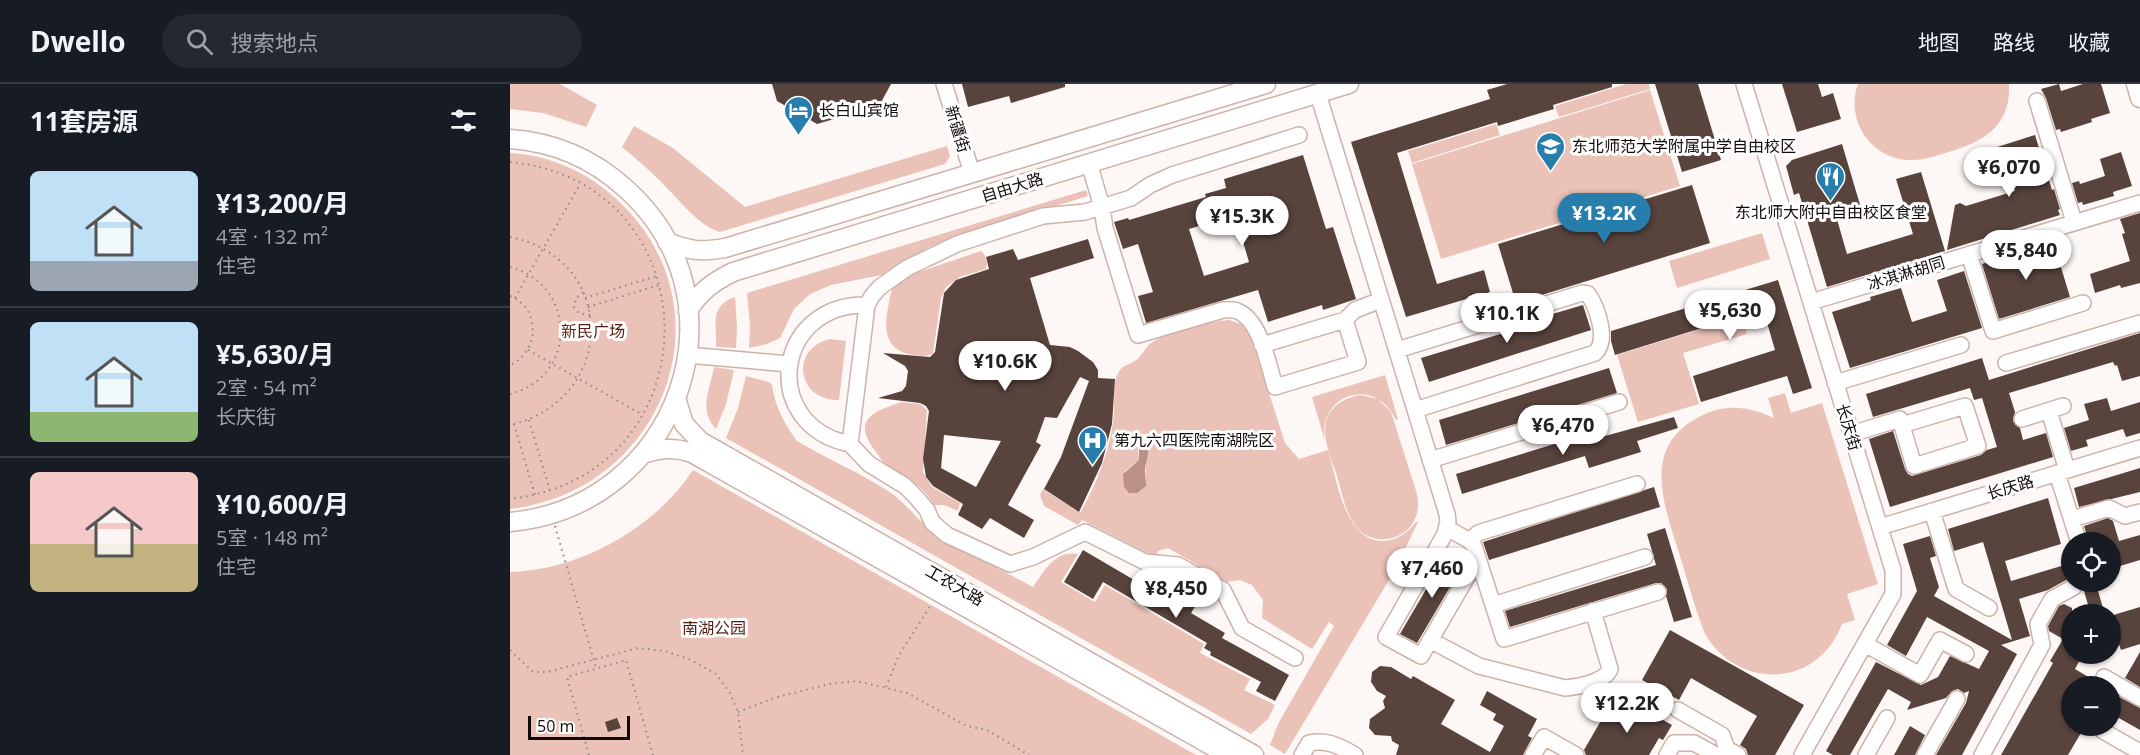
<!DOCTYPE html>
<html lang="zh">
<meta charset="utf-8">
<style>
body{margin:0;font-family:"Open Sans","Noto Sans SC",sans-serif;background:#242831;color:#f1f3f6;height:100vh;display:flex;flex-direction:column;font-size:22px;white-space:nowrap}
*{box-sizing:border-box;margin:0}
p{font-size:20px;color:#9ea1a6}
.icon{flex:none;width:33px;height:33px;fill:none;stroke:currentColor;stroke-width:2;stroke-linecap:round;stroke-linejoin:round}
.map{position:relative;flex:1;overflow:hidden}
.side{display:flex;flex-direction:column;background:#171b24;width:510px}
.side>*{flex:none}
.tools{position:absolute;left:1551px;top:448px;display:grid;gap:12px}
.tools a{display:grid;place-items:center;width:60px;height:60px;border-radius:50%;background:#171b24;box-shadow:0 2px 4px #0004;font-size:30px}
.scale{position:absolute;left:18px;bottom:15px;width:102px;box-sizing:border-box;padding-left:6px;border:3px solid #120a08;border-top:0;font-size:16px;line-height:21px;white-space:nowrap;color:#120a08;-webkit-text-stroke:4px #fff;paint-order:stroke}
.price{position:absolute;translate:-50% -51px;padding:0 14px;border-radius:21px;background:#fff;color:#222;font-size:20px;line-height:39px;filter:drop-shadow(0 2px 3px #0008)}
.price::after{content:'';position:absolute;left:50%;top:36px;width:18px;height:14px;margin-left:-9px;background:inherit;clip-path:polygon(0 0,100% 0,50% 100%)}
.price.current{background:#277ead;color:#fff}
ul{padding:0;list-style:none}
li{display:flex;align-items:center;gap:18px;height:150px;padding:0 30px}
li+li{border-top:2px solid #363941}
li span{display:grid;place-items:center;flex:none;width:168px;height:120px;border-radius:9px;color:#555}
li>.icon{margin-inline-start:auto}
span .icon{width:72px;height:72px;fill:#fffc;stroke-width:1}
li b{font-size:26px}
h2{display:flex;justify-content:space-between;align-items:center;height:72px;padding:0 30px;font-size:26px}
header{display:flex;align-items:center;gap:36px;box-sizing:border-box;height:84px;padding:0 30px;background:#171b24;border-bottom:2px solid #363941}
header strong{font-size:28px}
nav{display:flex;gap:33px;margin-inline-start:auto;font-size:21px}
.search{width:420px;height:54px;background:#242831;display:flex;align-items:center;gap:15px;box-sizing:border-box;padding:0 21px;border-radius:33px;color:#9ea1a6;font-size:22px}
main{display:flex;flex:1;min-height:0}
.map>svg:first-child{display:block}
.green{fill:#eac2b7;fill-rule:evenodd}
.water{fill:#bc9185}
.building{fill:#58433d;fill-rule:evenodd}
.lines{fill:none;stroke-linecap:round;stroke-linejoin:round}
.minor-casing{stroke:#ccb2ab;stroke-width:18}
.major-casing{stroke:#ccb2ab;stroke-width:21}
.path{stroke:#908987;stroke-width:2;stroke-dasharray:1.5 4.5;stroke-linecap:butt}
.minor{stroke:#fff;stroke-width:15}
.major{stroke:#fff;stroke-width:18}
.labels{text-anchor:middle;stroke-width:6;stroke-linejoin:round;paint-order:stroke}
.poi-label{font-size:16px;fill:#120a08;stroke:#fff;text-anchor:start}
.street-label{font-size:16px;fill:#120a08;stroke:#fff}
.park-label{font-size:16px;fill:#551e10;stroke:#fff}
</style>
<header>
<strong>Dwello</strong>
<div class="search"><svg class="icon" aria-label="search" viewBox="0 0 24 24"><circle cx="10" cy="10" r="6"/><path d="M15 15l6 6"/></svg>搜索地点</div>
<nav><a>地图</a><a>路线</a><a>收藏</a></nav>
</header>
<main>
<section class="side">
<h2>11套房源<svg class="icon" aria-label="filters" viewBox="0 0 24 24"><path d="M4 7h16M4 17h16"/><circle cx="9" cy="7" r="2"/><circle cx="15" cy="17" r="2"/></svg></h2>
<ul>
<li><span style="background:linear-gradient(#bfe0f5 75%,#9aa5b1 0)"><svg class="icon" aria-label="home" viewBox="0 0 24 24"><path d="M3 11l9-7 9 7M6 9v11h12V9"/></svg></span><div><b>¥13,200/月</b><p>4室 · 132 m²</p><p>住宅</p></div></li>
<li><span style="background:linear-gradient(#bfe0f5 75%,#8fb573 0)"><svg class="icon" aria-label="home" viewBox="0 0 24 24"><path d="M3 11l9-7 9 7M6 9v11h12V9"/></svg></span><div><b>¥5,630/月</b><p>2室 · 54 m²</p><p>长庆街</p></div></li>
<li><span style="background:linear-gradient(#f6c9c9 60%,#c2b280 0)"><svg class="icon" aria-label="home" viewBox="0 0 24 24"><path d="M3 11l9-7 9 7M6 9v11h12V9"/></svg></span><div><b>¥10,600/月</b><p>5室 · 148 m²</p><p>住宅</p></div></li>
</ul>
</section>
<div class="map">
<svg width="1630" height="671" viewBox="0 0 1630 671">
<rect width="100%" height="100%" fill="#fdf8f6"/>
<path class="green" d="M0 0H50L87 21 76 43 33 29 0 25Z
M1116 0H1139L1140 5 1049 33 1045 22Z
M1348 0H1499C1501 40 1477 56 1442 67 1428 71 1413 77 1398 76 1360 74 1335 35 1348 0Z
M1140 6 1170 102 931 175 902 80Z
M986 40 990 51 902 79 898 67Z
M124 42 163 64 235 123 437 62 440 72 435 80 210 148C187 142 165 110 147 94 136 83 124 73 112 63Z
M0 69C38 71 75 87 103 112 225 219 157 406 0 425Z
M576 106 578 112 436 156 417 164 376 190 321 201 300 210 284 225 270 254 257 260 239 264 240 242 237 209Z
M1252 149 1260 175 1167 204 1159 177Z
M471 167C476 171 478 180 476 185L450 193 436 203 431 214 423 269C417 273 412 272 405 271 374 268 373 244 379 219 380 211 382 203 387 198 391 194 396 193 400 191Z
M225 213 227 243 226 264 206 263C207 240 199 222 225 213Z
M1232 232 1237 250 1173 269 1189 320 1128 338 1107 271Z
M719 236 731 240 740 250 775 359 789 375 818 366C827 396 834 454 871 457 886 458 897 449 906 438H908L885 486 775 670 760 661 768 640 824 542 819 538 802 565 752 534 753 516 742 501 730 496 717 498 658 464 648 467 645 473 572 436 568 441 534 422 530 411 533 405 570 429C586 401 598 371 603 339 605 327 603 304 606 294 611 280 618 282 626 276 633 271 636 261 644 257 658 249 703 237 719 236ZM631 357 638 360C637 373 635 386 636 399L614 388 629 376 628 367Z
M320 255 336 257 329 316C287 317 279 265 320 255Z
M204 283 224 286 216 320 206 345C188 326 200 305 204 283Z
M875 291 888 335 886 336C866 291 807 309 815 357L802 313Z
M236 292 259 298 262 301C265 323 274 339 287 357 317 375 349 388 378 407 398 420 410 440 429 453L523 503C535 486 545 466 568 470L551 498 585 518 595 501 694 560 690 569 740 595 734 606 765 621 758 635 741 650 216 354 228 324Z
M1275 309 1281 329 1312 319 1368 500 1337 510 1345 536 1332 540C1308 604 1229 607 1195 550 1185 525 1178 498 1170 472 1154 421 1129 361 1193 331 1217 319 1241 323 1264 334L1258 314Z
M850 311 868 315 881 328 907 410C910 424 907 437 896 447 888 453 879 456 870 455 839 453 834 416 827 392 822 376 812 356 816 338 820 322 834 314 850 311Z
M391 318 410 320 417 326 413 388 422 403 450 419 448 427 434 421H424C411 398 397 397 378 382 372 378 368 370 363 364 342 334 366 327 391 318Z
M183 386 686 671H0V488C70 486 144 445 183 386Z"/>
<path class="water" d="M633 355H636C641 366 636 376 635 386 635 391 636 397 636 402L627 409H619L614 403 613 390 629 376V363Z"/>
<path class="building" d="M262 0H381L369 22 307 40 267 17Z
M452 0H555V3L501 19 499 12 458 23Z
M997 0H1102V3L1043 21 1044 25 988 42 987 38 887 69 927 200 974 186 980 208 896 233 841 58 980 15 977 6Z
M1145 0H1188L1211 76 1172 88Z
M1272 0H1308L1312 13 1323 9 1331 35 1287 48Z
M1549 0 1551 7 1573 0H1591L1600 29 1581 35 1582 38 1551 48 1550 45 1546 46 1536 14 1531 5Z
M1525 51 1542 106 1544 105 1550 125 1548 126 1550 131 1437 166 1445 121 1450 119 1456 122 1505 107 1494 73 1481 65Z
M1332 60 1351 124 1326 132 1337 170 1403 150 1386 95 1411 88 1435 167 1317 203 1289 109 1284 111 1276 82 1282 76Z
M1611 68 1622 102 1603 108 1604 112 1573 121 1572 118 1568 119 1562 99 1569 97 1570 100 1595 92 1590 75Z
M793 71 816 145 823 143 846 215 813 226 812 221 758 238 748 206 636 239 628 212 643 208 628 160 613 165 604 138 618 134 619 136 696 113 695 110 716 104 714 95ZM725 131 739 178 694 192 679 145Z
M1182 101 1200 159 1006 219 988 160Z
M1630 129V199L1611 204 1610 201 1585 209 1580 190 1620 177 1612 150 1615 149 1610 135Z
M578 155 584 174 520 194 540 261 560 263 568 267 583 278 588 286V294L605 295 602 340 592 379 569 428 534 405 551 373 579 297 570 293 547 334 535 333 526 358 531 361 498 421 524 436 514 454 480 434 472 445 448 431 453 420 423 402 416 393 413 375 419 327 416 322 410 319 368 314 392 307 396 302 398 287 395 282 373 269 420 273 425 268 434 209 446 196 479 185 476 173 503 165 508 176ZM434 351 491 357 466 403 431 384Z
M1544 160 1560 213 1489 235 1472 180 1487 176V177Z
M1454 187 1472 244 1340 284 1322 228 1361 216 1360 213 1391 204 1402 238 1437 227 1427 196Z
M1268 196 1302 304 1283 310 1277 292 1191 318 1183 292 1265 266 1253 225 1105 271 1101 257V247Z
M1073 221 1081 246 919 298 911 274 1030 238 1029 234Z
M1630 249V292L1612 297 1607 281 1605 282 1603 278 1499 309 1505 328 1503 337 1510 344 1513 356 1536 349 1543 373 1380 423 1359 355 1383 347 1395 385 1398 390 1402 392 1471 371 1477 366 1487 363 1472 314 1464 316 1460 304 1363 333 1356 310 1472 274 1479 296Z
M1099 284 1107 309 936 361 929 336Z
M1597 314 1601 327 1630 318V349L1616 353 1613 345 1576 356 1578 362 1561 367 1554 344 1579 336 1574 320Z
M1164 333 1168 344 1127 357 1131 368 1079 384 1075 372 952 410 946 390 1064 354 1066 360Z
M1630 384V408L1569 423 1564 404Z
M1144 403 1150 423 979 476 973 458Z
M1538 414 1551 460 1495 477 1501 497 1558 480 1561 491 1558 495 1538 506 1509 515 1520 552 1491 561 1507 570 1452 671H1426L1456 619 1459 607 1454 609 1448 605 1442 607 1436 614 1397 626 1401 618 1378 605 1340 671H1323L1316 667 1366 578 1411 601 1428 593 1440 572 1469 585 1479 567 1417 533 1396 572 1377 561 1407 507 1393 460 1420 452 1426 472 1420 474 1429 503 1424 512 1502 556 1473 458 1444 467 1438 445Z
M1598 434 1603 437 1609 457 1630 451V476L1600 485V459H1579L1574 442Z
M1155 444 1182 533 1164 538 1156 512 1157 505 1151 499H1146L1000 543 995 527 1146 481 1137 450Z
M573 466 648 510 653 502 686 521 681 529 715 549 712 554 779 591 765 617 746 607 751 598 700 571 701 568 694 564 697 559 593 498 583 515 554 498Z
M936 471 953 481 907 559 890 550Z
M1586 500 1595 531H1581L1574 507 1576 503Z
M1554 520 1562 524V570H1573L1565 585 1585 597 1592 603H1562V642H1575L1558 671H1491L1543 579 1540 577 1553 555 1539 547 1538 542 1549 522Z
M1630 523V560L1611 566 1607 555 1600 557V532Z
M1160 546 1294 621 1265 671H1238L1236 665 1230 661 1247 632 1181 594 1169 616 1132 596Z
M1630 568V603L1615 594Z
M870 582 881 583 901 595 903 592 945 616 931 640 980 668 994 642 983 636 986 630 970 621 977 607 1027 635 1018 652 1022 654 1013 671H886L889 661 882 657 881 652 865 651 859 644 860 635 875 624 873 617 876 612 867 607 861 598 862 588Z
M1600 608 1630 624V646L1600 629Z
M1100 621 1122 633 1128 622 1162 641 1153 656 1149 654 1139 671H1076L1074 666Z
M107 634 111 644 98 648 95 638Z
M1400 642 1415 651 1405 671H1384Z"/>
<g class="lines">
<defs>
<path id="minor" d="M434 0 462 89
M1234 0 1383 486V510L1292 671
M808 10 937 430 938 437 935 450 876 553 911 572 968 474
M1527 17 1564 138
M579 79 592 123 595 144 628 251 713 226C718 226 723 225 727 227 750 235 759 282 765 303L848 278 835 236 752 261
M1459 170 1483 247 1573 219
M1301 218 1630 119
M357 221C264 219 249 342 340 360L357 221 362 212 370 203 397 184 447 160 533 132 575 128 621 114 640 101 662 91 789 51
M835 236 845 226 871 216
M887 266 1072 209 1078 210C1087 223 1099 256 1085 269L905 326
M177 271 279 280
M1496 279 1630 239
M1325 299 1451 261
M1539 327 1557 386
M1512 335 1553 322
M1341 350 1390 335 1404 382 1468 362 1455 322 1392 341
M340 360 359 380 395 402 406 413 417 426 422 438 437 451 500 480 523 473 575 448 635 478 668 481 713 506 732 544 785 574
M920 376 1109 318
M1547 389 1569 459
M1422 427 1446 505 1479 524
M1562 435 1599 424 1615 432 1630 428
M1370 443 1630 364
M937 444 960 457 964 462 994 555 1148 508
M960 457 968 449 1127 400
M983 521 1135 473
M920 556 969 582 1055 604C1068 603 1095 598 1100 585L1083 527
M1355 560 1410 591 1430 556 1456 570
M1594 593 1630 614
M1168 626 1212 651 1217 665 1228 671
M1593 647 1630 668
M792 671 799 659C817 655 829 662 845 671
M1023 671 1034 653 1066 671
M1157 671 1164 659H1184L1206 671
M1356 671 1377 634
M1415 671 1447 615
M1472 671 1532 561 1528 540 1542 515 1564 503 1568 498"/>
<path id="major" d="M1626 0 1630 14
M0 55C43 58 83 75 115 104 243 218 167 423 0 438
M157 158C180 167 191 168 215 164L756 0
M178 227C189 208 203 198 223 188L839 0
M166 314 174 340 190 357 744 671
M133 370C151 364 164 363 182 369L718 671"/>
</defs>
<use href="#minor" class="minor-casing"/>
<use href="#major" class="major-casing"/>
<path class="path" d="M0 78C205 98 207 391 0 415
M0 153C108 174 108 316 0 341
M0 183C67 201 68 293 0 310
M73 208 66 214 64 223 69 229 80 231
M0 212C31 224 30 268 0 281
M5 214 70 100
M75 214 147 192
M78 223 149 201
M18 266 133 331
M19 336 40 407
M4 340 25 411
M45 442 86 584
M0 566 23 588H37L128 564 155 567 181 576 206 590 220 609 228 628 233 671
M376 603 389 571 421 521
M228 628 264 614 319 600 347 597 397 609 457 642 477 646 519 671
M79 671 57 593 116 576 143 671"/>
<use href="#minor" class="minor"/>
<use href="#major" class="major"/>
</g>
<defs>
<symbol id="hotel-pin" viewBox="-11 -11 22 30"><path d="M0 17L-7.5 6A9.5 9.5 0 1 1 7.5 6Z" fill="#277ead" stroke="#fff"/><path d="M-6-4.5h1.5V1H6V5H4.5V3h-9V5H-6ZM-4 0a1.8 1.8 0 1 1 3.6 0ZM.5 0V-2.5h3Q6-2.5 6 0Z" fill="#fff"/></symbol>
<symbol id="school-pin" viewBox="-11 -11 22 30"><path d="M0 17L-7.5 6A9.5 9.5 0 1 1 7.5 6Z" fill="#277ead" stroke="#fff"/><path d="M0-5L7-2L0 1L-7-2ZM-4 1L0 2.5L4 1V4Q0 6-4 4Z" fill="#fff"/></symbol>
<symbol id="restaurant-pin" viewBox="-11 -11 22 30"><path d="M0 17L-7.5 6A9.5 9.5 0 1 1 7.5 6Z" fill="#277ead" stroke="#fff"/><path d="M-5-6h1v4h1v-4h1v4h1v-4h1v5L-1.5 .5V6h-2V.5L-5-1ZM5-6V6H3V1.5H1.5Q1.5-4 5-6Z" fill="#fff"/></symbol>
<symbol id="hospital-pin" viewBox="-11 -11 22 30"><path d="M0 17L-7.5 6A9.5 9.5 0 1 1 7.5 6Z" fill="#277ead" stroke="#fff"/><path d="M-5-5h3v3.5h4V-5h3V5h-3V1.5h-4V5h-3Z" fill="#fff"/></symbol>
</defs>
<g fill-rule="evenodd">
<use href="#hotel-pin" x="272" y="10" width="33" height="45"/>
<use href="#school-pin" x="1024" y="46" width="33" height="45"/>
<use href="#restaurant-pin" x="1304" y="76" width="33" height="45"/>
<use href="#hospital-pin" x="566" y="340" width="33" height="45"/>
</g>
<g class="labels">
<g class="poi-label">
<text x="309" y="32">长白山宾馆</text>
<text x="1062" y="68">东北师范大学附属中学自由校区</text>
<text x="1321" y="134" text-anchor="middle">东北师大附中自由校区食堂</text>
<text x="604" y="362">第九六四医院南湖院区</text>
</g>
<g class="street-label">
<text transform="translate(448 45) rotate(73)" y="6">新疆街</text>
<text transform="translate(502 103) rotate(-17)" y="6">自由大路</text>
<text transform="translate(1396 189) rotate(-17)" y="6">冰淇淋胡同</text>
<text transform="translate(1339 343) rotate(73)" y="6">长庆街</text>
<text transform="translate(1500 403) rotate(-17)" y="6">长庆路</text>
<text transform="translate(445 501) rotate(30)" y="6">工农大路</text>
</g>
<g class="park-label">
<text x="83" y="253">新民广场</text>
<text x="204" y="550">南湖公园</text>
</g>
</g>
</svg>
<div class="tools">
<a><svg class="icon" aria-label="locate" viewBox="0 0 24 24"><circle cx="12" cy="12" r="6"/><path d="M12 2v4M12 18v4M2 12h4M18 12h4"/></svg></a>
<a>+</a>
<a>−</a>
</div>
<div class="scale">50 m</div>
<b class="price" style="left:1499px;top:114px">¥6,070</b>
<b class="price current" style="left:1094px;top:160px">¥13.2K</b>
<b class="price" style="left:732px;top:163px">¥15.3K</b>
<b class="price" style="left:1516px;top:197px">¥5,840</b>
<b class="price" style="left:1220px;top:257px">¥5,630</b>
<b class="price" style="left:997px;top:260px">¥10.1K</b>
<b class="price" style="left:495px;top:308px">¥10.6K</b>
<b class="price" style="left:1053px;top:372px">¥6,470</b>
<b class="price" style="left:922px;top:515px">¥7,460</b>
<b class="price" style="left:666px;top:535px">¥8,450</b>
<b class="price" style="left:1117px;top:650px">¥12.2K</b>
</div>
</main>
